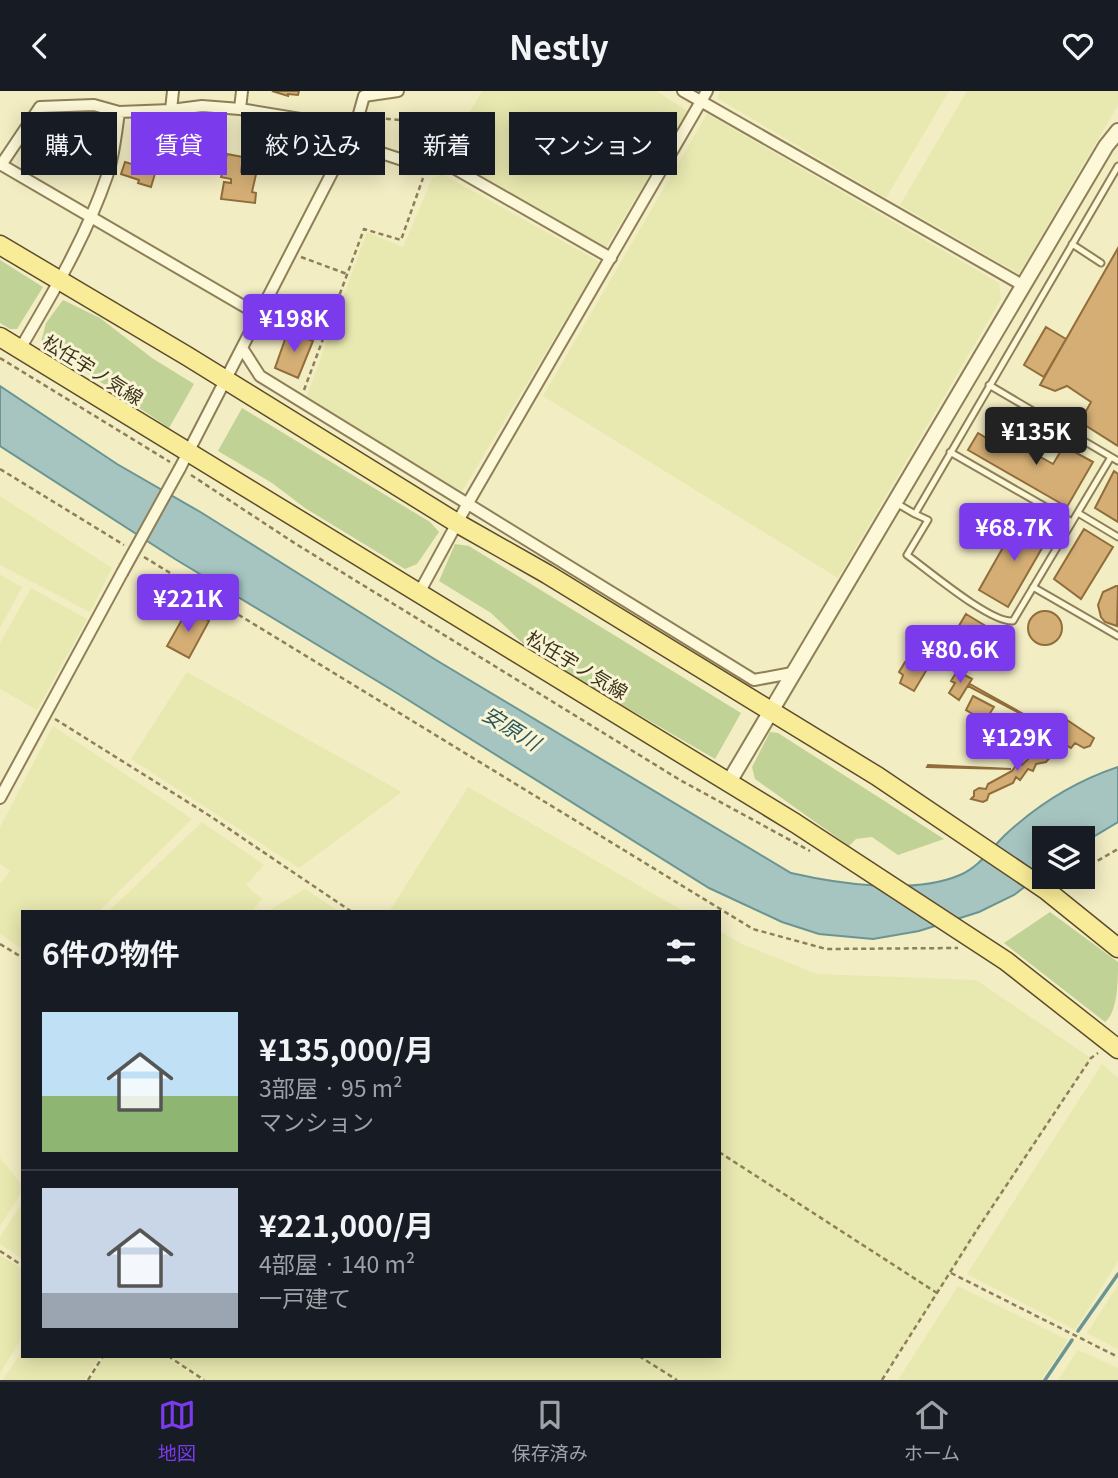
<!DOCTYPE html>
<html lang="ja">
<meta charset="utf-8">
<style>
body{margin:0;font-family:Georgia,"Noto Sans JP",serif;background:#242831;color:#f1f3f6;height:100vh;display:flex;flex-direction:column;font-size:26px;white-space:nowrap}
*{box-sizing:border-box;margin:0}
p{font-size:23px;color:#9ea1a6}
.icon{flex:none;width:38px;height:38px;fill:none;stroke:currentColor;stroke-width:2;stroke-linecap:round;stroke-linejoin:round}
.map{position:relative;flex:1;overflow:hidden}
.drawer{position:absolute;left:21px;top:819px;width:700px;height:448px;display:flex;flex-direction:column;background:#171b24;border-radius:0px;box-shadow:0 4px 18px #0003}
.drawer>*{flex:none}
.guide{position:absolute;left:21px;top:21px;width:700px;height:63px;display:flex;gap:14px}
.buttons{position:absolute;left:1032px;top:735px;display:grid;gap:14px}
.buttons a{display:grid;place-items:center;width:63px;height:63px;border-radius:0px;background:#171b24;box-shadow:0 4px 18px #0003;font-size:35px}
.price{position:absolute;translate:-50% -60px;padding:0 16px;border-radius:7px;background:#7c3aed;color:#fff;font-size:23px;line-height:46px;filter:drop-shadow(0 2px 4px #0008)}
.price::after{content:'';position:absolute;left:50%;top:42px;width:21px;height:16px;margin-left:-10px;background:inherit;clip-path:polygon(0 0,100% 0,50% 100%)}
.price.selected{background:#222;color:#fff}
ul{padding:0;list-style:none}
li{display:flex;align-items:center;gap:21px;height:175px;padding:0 21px}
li+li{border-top:2px solid #363941}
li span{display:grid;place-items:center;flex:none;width:196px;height:140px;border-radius:0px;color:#555}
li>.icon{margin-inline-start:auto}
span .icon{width:84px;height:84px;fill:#fffc;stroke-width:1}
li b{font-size:30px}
h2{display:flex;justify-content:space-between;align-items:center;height:84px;padding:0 21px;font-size:30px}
.pill{padding:0 24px;border-radius:0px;background:#171b24;box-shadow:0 4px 18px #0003;font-size:24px;line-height:63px}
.pill.selected{background:#7c3aed;color:#fff}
header{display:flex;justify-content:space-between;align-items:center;height:91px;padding:0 21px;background:#171b24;font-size:32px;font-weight:700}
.menu{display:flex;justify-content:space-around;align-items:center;height:98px;border-top:2px solid #363941;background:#171b24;font-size:19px;color:#9ea1a6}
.menu a{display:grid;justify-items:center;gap:4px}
.menu .selected{color:#7c3aed}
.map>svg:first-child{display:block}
.farmland{fill:#e8e9b0}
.green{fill:#c0d296}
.water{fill:#a6c5c1;stroke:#6b9592;stroke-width:2}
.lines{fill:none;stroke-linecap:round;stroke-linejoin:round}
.stream{stroke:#6b9592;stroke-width:3.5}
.building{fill:#d4ae75;stroke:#916d3b;stroke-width:2}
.service-casing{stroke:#8f7f58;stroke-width:9}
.minor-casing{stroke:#8f7f58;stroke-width:14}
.tertiary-casing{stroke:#8f7f58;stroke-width:18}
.primary-casing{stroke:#5d4c2c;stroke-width:21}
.path{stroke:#8f7f58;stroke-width:2.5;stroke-dasharray:5 3.5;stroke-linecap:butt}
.service{stroke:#fcf8d8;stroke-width:5}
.minor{stroke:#fcf8d8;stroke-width:10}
.tertiary{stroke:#fcf8d8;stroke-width:14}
.primary{stroke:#f9ec98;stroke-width:18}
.minor-bridge-casing{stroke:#8f7f58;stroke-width:14;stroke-linecap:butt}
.minor-bridge{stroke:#fcf8d8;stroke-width:10}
.labels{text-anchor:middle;stroke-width:6;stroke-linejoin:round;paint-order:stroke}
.street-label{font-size:19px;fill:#3e331d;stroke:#f9f5d4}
.water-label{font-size:21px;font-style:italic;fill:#2b595f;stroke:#f9f5d4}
</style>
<header><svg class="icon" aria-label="back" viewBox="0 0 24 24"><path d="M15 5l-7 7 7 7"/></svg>Nestly<svg class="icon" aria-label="heart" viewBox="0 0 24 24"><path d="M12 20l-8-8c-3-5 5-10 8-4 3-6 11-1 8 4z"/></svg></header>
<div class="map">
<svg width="1118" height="1289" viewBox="0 0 1118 1289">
<rect width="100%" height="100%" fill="#f2edc3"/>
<path class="farmland" d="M482 0H656L688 20 605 158 463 75 462 34Z
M721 0H949L886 107 717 7Z
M967 0H1118V14L1019 183 900 114Z
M707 23 999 192 1001 208 838 487 543 305Z
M442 83 600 171 461 402 306 307 367 141 403 156 432 88Z
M0 405 112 477 90 521 0 474Z
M0 484 22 496 0 537Z
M31 497 87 528 37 619 0 598V552Z
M187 581 402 701 299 777 131 668Z
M53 635 192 728 98 821H23V859L0 843V793L10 780 0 773V736Z
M468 696 685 821H389Z
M202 731 264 774 246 794 262 808 251 821H108Z
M305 798 340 821H269L273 817Z
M719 840 742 853 817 883 976 889 1091 967 882 1289H204L167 1265H719Z
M1102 973 1118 987V1170L1075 1239 967 1183Z
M0 1067 23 1095V1099L0 1135Z
M23 1111V1168L0 1153V1146Z
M0 1164 23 1179V1245L0 1282Z
M1118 1194V1258L1087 1242Z
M958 1195 1068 1249 1041 1289H898Z
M23 1258V1265H100L85 1289H3Z
M1078 1259 1118 1277V1289H1058Z
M104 1265H164L201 1289H89Z"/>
<path class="green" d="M0 169 43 196 17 238H10L0 232Z
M63 209 100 227 152 267 194 293 169 337 41 251 46 232Z
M242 317 430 431 439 441 417 473 405 478 305 417 272 392 218 360Z
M455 453 469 455 741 622 715 668 533 562 491 522 439 490Z
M770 641 778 642 944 748 898 764 872 746 856 748 849 755 755 688 752 676Z
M1050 821 1118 871C1118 890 1118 921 1105 931L1004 852Z"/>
<path class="water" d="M0 295 117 373 202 422 436 569 791 782C839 793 913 804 960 784 978 777 991 758 1004 745 1036 715 1076 690 1118 676V731L1083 752V747H1045V780L1014 804 979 821 919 840 873 848 819 843 782 831 709 797 397 602 175 468 0 355Z"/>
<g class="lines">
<path class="stream" d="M1078 1240 1118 1183
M1045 1289 1072 1249"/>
</g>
<path class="building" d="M272 0H299L298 4 288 3V5Z
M417 24 435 28 436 26 450 28 447 44 431 40 430 44 443 47 440 59 427 57 426 61 414 60 415 50 418 46H421L422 42 421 39 412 35Z
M256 27 272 29V33L282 36 281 42 285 43 287 32 297 34 296 44H292L289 69H273V65L257 63 259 50 268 51 269 42 254 40Z
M142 53 182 66 178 78 161 72 163 67 160 66 151 96 138 92 139 89 121 83 125 71 135 74Z
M227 63 243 66 241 81 245 82 248 68 259 70 252 101 256 102 255 112 221 108 224 91 231 92V88L221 86Z
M1118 157V355L1080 331 1091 311 1067 295 1055 300 1040 294Z
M1046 236 1066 248 1044 286 1024 274Z
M288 240 313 250 298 287 275 277Z
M978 342 995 352 1000 343 1053 373 1064 355 1093 371 1067 416 968 359Z
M1114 380 1118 383V431L1095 417Z
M1019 428 1049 445 1008 516 979 499Z
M1084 438 1113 456 1081 508 1054 488Z
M1116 495H1118L1117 535 1105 531 1101 526 1098 514 1103 501Z
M188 518 209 530 189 567 167 555Z
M1028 537a17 17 0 1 1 34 0a17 17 0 1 1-34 0Z
M966 523 989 537 980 552 957 538Z
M925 547 941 555 914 600 900 592 903 584 899 581 905 571 909 573Z
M957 580 972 588 959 609 949 602 955 592 951 590Z
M970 593 1059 643 968 595Z
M973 605 994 616 985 630 966 619Z
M1067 629 1094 647 1090 655 1084 657 1075 652 1071 657 1056 649Z
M1053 652H1059L1063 657 1060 663H1053L1046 671 1036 673 1033 680 1028 678 1020 689 1016 686 1013 692 989 703 987 709 983 711 971 708 974 705V700L979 697 986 698 988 693 1012 680 1017 673 1022 674 1031 665H1037L1038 660 1044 657 1050 659Z
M928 674 1011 678 927 676Z"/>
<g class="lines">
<defs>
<path id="service" d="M1072 153 1101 172
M989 294 1118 370
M950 361 1072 431
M896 412 915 423 1118 75
M1078 422 1118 446
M915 423 928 429 907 464C928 479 990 532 1013 530L1111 366
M1033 496 1118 545"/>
<path id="minor" d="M683 0 1024 195
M240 18 242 0
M171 19 173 0
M348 51 427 77 443 73 452 76 611 167
M0 73 259 224
M1 74 40 16 94 14 119 21
M242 257 260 285 754 589 792 582
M20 258C53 202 86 146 107 85 114 65 116 42 119 21L171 19 202 15 240 18 355 37
M180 377 355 37 364 5 398 0
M419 502 468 412 707 0
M0 707 122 482"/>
<path id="tertiary" d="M729 691 1106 55 1118 40"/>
<path id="primary" d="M0 154 187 265 457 432 547 483 877 685 1046 799 1118 857
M0 246 795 732 1006 870 1118 958"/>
</defs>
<use href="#service" class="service-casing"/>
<use href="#minor" class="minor-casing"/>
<use href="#tertiary" class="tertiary-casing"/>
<use href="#primary" class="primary-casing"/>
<path class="path" d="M369 26 408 30
M301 166 347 183
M0 267 170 371
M304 299 364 138 401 149 423 87
M0 378 124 454
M191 384 296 453 680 689 810 760
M144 466 753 838 826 858 958 857
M55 628 210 725 352 821
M1083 778 1118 758
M1061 791 1070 786
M0 853 23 867
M719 1061 937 1202
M0 1160 23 1175
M951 1182 1118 1266
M168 1265 204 1289
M639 1265 677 1289
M88 1289 103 1265
M882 1289 978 1137 1091 967 1098 962"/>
<use href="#service" class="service"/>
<use href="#minor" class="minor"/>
<use href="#tertiary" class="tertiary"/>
<use href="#primary" class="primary"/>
<defs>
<path id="minor-bridge" d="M122 482 180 377"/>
</defs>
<use href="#minor-bridge" class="minor-bridge-casing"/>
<use href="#minor-bridge" class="minor-bridge"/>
</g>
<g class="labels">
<g class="street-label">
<text transform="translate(93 279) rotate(32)" y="7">松任宇ノ気線</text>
<text transform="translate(577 574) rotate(31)" y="7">松任宇ノ気線</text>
</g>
<g class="water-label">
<text transform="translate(511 638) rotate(32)" y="7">安原川</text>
</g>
</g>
</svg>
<div class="buttons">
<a><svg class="icon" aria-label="layers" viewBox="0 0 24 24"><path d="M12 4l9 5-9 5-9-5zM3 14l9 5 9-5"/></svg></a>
</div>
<b class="price" style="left:294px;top:263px">¥198K</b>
<b class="price selected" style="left:1036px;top:376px">¥135K</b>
<b class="price" style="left:1014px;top:472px">¥68.7K</b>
<b class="price" style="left:188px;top:543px">¥221K</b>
<b class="price" style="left:960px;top:594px">¥80.6K</b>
<b class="price" style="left:1017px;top:682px">¥129K</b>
<div class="guide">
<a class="pill">購入</a>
<a class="pill selected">賃貸</a>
<a class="pill">絞り込み</a>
<a class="pill">新着</a>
<a class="pill">マンション</a>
</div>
<section class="drawer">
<h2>6件の物件<svg class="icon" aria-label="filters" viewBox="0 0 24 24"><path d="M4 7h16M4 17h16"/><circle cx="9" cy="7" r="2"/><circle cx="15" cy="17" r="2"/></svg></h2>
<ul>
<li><span style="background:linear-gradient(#bfe0f5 60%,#8fb573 0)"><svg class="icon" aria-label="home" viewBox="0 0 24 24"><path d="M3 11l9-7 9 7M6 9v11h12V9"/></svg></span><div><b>¥135,000/月</b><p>3部屋 · 95 m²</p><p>マンション</p></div></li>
<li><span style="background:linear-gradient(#c9d6e8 75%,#9aa5b1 0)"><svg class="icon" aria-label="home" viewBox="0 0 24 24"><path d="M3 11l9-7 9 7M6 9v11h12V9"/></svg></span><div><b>¥221,000/月</b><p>4部屋 · 140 m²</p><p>一戸建て</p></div></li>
</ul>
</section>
</div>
<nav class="menu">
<a class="selected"><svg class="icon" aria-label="map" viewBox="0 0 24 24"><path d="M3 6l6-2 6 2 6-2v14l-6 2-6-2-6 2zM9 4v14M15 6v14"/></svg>地図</a>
<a><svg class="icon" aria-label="saved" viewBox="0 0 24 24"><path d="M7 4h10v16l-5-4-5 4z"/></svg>保存済み</a>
<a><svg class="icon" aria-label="home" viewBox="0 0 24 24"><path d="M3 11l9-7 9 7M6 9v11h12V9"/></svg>ホーム</a>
</nav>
